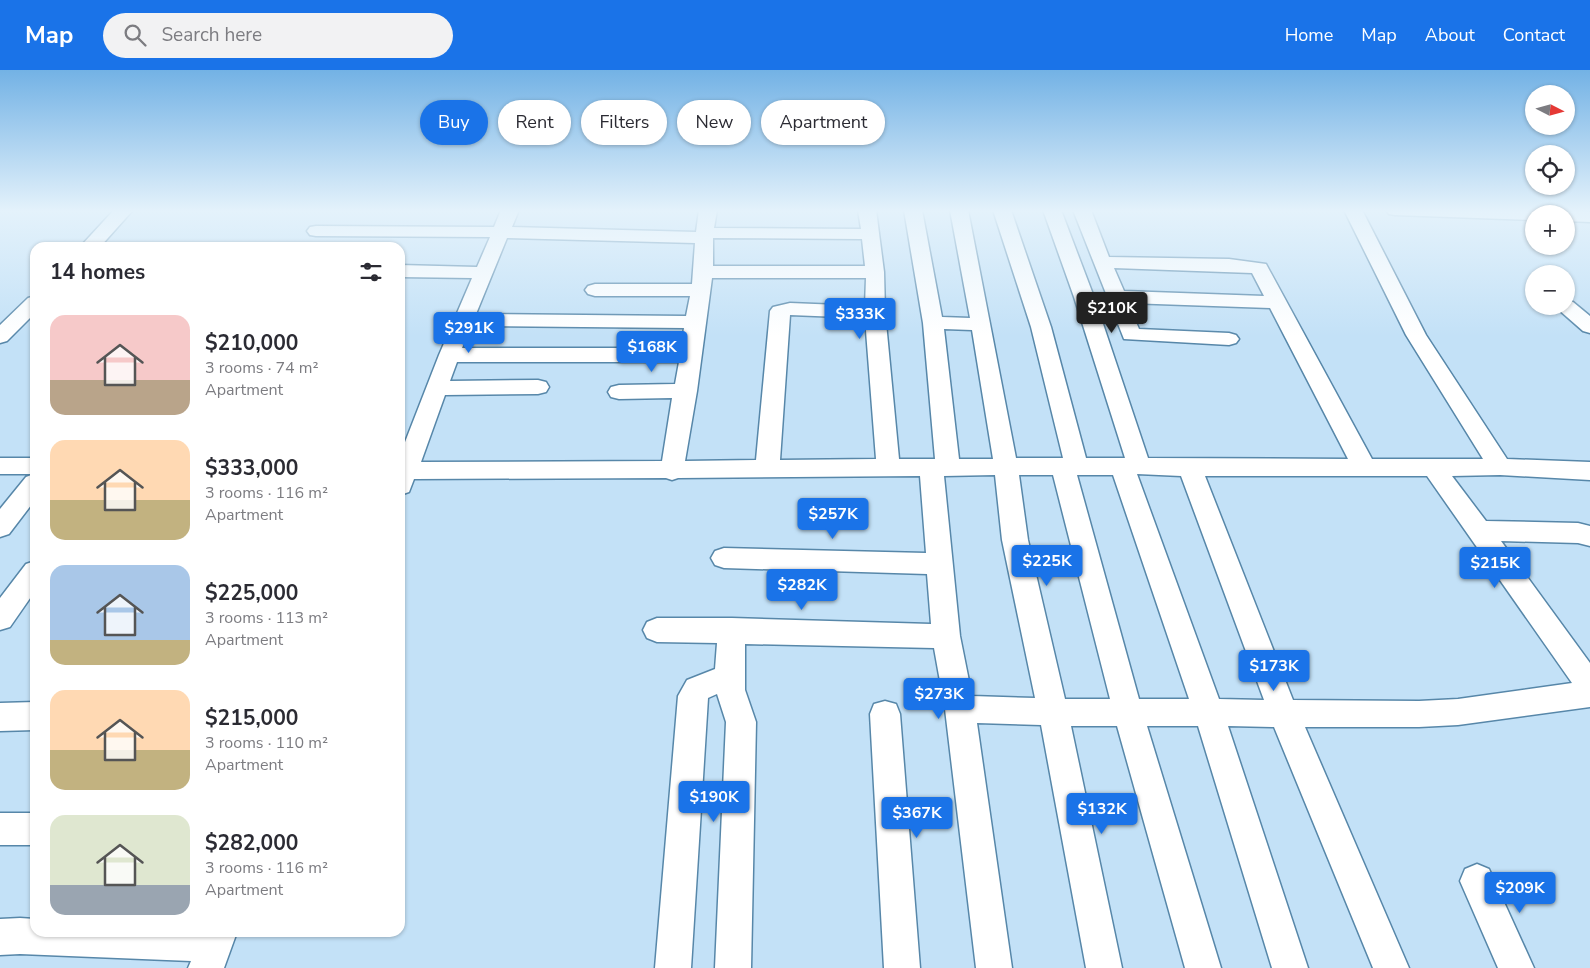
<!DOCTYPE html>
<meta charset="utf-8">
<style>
body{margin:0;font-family:"Nunito Sans",sans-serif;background:#f2f2f3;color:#2b2b33;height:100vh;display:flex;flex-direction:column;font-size:19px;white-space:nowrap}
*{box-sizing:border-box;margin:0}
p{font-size:16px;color:#7c7c81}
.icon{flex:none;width:28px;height:28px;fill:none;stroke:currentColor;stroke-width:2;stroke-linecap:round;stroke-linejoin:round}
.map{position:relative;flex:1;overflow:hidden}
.details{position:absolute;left:30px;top:172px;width:375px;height:695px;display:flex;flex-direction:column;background:#fff;border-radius:15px;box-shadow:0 1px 4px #0004}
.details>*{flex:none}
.guide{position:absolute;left:420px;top:30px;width:475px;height:45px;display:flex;gap:10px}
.needle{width:32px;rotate:96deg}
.buttons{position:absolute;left:1525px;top:15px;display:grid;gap:10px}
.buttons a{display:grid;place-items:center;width:50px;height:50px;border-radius:50%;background:#fff;box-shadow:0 1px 4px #0004;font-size:25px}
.price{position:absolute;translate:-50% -42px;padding:0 11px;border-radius:5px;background:#1a73e8;color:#fff;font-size:16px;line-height:32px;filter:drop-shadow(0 1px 2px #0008)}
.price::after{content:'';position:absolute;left:50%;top:30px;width:15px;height:11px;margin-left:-8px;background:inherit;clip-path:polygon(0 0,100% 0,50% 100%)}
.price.on{background:#222;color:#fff}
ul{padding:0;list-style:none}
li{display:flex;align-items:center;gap:15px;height:125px;padding:0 20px}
li span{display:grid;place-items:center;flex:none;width:140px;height:100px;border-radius:15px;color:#555}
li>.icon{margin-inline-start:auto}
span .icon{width:60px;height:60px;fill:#fffc;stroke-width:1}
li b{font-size:21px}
h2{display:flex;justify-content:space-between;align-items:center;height:60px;padding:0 20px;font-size:21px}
.tag{padding:0 18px;border-radius:22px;background:#fff;box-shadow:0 1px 4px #0004;font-size:18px;line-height:45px}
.tag.on{background:#1a73e8;color:#fff}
header{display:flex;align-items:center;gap:30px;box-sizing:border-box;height:70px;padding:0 25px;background:#1a73e8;color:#fff}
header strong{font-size:24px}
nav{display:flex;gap:28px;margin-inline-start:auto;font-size:18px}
.search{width:350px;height:45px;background:#f2f2f3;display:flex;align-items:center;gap:12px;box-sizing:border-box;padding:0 18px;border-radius:28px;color:#7c7c81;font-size:19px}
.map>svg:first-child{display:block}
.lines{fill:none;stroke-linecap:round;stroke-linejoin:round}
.minor-casing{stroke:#5787a9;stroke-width:3}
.minor{fill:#fff;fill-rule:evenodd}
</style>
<header>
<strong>Map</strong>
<div class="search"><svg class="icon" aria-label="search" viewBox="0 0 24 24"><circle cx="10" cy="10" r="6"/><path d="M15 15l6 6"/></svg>Search here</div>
<nav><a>Home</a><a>Map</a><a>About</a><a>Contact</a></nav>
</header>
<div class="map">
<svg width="1590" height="898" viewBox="0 0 1590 898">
<rect width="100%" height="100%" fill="#c3e1f7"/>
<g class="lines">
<defs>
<path id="minor" d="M114 140H133L99 178H79Z
M501 140H519L512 157 696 162 699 140H717L714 158 861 159 858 140H876L884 202 885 242 899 389H935L923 253 904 140H922L942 247 970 248 950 140H968L1016 388H1063L1031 257 993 140H1011L1051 257 1086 388H1125L1074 227 1043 140H1061L1094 227 1148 388 1348 389 1270 238 1128 233 1139 259 1229 263 1236 265 1239 269 1236 273 1229 275 1124 269 1073 140H1091L1109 187 1229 189 1266 194 1372 389H1483L1406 265 1344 140H1362L1426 265 1507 389 1590 392V410L1500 405 1452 406 1486 451 1578 453 1590 456V476L1578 473 1501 471 1590 593V637L1458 655 1419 657H1305L1409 898H1373L1274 657 1228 656 1308 898H1272L1198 656H1147L1221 898H1185L1117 656H1071L1122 898H1086L1041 655 977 653 1012 898H976L945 639 934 578 745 574V620L756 652 751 898H715L726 652 717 624 708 628 691 898H655L678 626 687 610 715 599 717 573 657 572 647 568 643 560 647 552 657 548H732L931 554 927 504 724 498 715 495 711 488 715 481 724 478 926 483 920 406 678 408 672 410 666 408 414 409 409 422 400 425V385L439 285 472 208 400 207V195L477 197 490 167 316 166 310 165 307 161 310 157 316 156 494 157ZM507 168 695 173 692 214H595L588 216 585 220 588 224 595 226H690L686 246 476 244ZM713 168 862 169 865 196H713ZM1114 198 1252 203 1264 226 1124 221ZM712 208H866L865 236 790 233 773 237 770 241 756 390 685 391 697 321ZM790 245 865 248 876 389 780 390ZM471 256 684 258 681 278H462ZM944 259 972 260 993 389H959ZM457 292H679L675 314 619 315 611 317 608 322 611 327 619 329 672 328 662 391 421 392 445 325 538 324 546 322 549 317 546 312 538 310 450 311ZM1137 404 1181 406 1264 630 1219 629ZM995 405 1002 470 1035 628 972 626 960 566 944 406ZM1019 405H1053L1110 629H1065L1028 470ZM1077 405H1113L1189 629H1139ZM1205 406H1427L1572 613 1458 629 1419 631 1293 630Z
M1386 140H1535L1542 144H1534V150L1395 145 1389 144Z
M1566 141 1590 142V152L1566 151V144H1559Z
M35 226V243L7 271 0 273V255L28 228Z
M1566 230 1573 232 1590 246V263L1583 261 1559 240 1556 236H1566Z
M0 388H35V430L9 464 0 467V439L26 407 34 404H0Z
M35 491V521L10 557 0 560V528L26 494Z
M885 631 896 634 900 644 920 898H884L870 644 874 634Z
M35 632V660L0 661V633Z
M0 743H35V775H0Z
M1477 794 1489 799 1534 898H1498L1460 811 1465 799Z
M20 848 35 849V862H237L224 898H188L191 891 20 884 0 885V849Z"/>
</defs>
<use href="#minor" class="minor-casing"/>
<use href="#minor" class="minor"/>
</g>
<linearGradient id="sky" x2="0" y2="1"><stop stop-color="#73b2e5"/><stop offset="0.53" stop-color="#e4f2fb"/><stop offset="1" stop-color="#e4f2fb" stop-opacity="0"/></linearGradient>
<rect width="1590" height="266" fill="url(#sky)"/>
</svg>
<div class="buttons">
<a><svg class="needle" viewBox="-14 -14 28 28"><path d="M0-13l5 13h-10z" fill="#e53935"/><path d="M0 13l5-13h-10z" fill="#7c7c81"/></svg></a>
<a><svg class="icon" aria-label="locate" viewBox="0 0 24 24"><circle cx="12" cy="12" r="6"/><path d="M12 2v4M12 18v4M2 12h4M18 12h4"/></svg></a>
<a>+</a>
<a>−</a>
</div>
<b class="price on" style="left:1112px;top:264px">$210K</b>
<b class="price" style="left:860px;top:270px">$333K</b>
<b class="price" style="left:469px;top:284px">$291K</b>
<b class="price" style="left:652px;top:303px">$168K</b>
<b class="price" style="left:833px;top:470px">$257K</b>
<b class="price" style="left:1047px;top:517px">$225K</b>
<b class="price" style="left:1495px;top:519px">$215K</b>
<b class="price" style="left:802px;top:541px">$282K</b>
<b class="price" style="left:1274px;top:622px">$173K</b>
<b class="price" style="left:939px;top:650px">$273K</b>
<b class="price" style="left:714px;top:753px">$190K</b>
<b class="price" style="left:1102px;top:765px">$132K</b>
<b class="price" style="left:917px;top:769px">$367K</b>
<b class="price" style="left:1520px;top:844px">$209K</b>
<div class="guide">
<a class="tag on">Buy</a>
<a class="tag">Rent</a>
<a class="tag">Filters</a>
<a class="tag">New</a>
<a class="tag">Apartment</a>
</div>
<section class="details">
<h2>14 homes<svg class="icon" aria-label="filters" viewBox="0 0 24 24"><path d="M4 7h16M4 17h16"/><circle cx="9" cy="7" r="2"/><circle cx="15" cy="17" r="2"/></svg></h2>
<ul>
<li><span style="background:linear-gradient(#f6c9c9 65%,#b9a48a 0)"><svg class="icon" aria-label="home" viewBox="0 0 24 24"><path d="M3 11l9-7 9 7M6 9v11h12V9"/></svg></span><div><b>$210,000</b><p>3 rooms · 74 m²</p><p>Apartment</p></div></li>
<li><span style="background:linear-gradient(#ffd9b3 60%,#c2b280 0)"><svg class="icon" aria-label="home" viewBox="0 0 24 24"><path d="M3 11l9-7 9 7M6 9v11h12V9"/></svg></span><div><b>$333,000</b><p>3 rooms · 116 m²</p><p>Apartment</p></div></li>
<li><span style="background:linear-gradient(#a9c7e8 75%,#c2b280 0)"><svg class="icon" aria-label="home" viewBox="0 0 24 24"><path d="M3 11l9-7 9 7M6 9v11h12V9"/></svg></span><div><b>$225,000</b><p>3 rooms · 113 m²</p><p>Apartment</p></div></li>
<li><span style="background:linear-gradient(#ffd9b3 60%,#c2b280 0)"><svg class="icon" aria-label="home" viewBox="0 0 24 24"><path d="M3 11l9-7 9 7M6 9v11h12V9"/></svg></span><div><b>$215,000</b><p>3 rooms · 110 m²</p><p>Apartment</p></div></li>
<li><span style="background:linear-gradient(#dfe7d0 70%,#9aa5b1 0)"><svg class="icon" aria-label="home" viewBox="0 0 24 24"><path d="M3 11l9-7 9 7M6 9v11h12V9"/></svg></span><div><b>$282,000</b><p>3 rooms · 116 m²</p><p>Apartment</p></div></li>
</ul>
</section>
</div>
